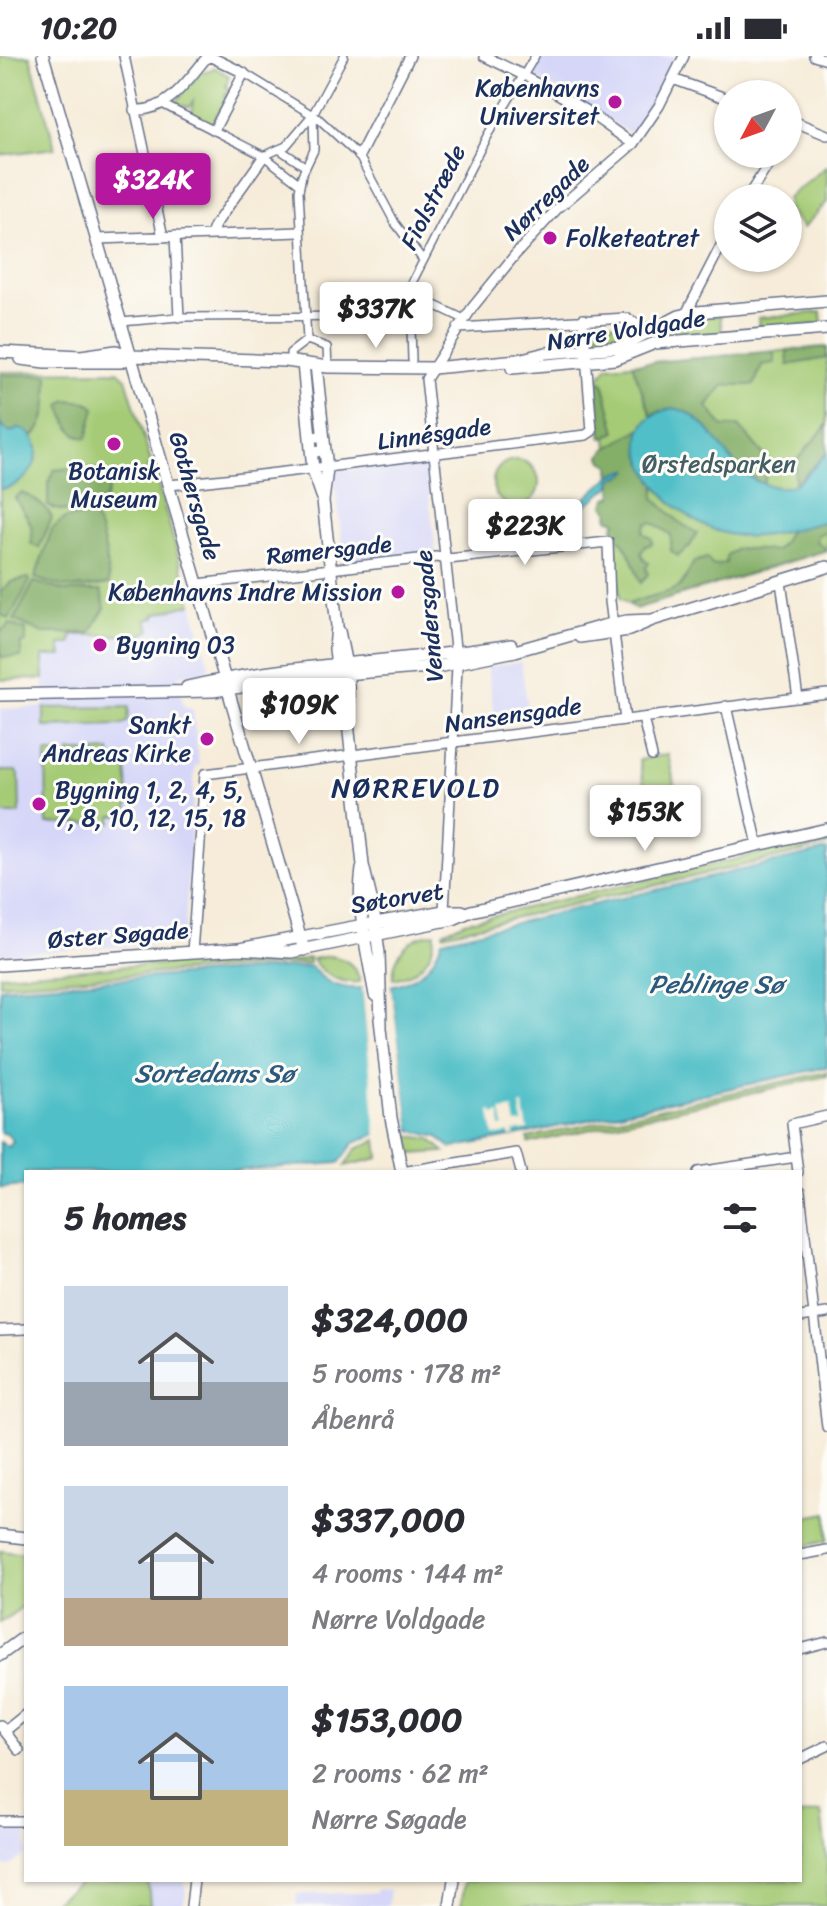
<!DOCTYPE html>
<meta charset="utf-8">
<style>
body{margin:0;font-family:Sriracha,sans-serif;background:#f2f2f3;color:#2b2b33;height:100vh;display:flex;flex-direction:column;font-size:30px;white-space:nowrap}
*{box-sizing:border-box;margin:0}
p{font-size:26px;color:#7c7c81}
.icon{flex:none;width:44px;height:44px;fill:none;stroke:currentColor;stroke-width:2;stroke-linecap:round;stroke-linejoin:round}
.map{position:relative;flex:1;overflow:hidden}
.details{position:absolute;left:24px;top:1114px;width:778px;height:712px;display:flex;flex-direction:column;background:#fff;border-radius:0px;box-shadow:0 2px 6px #0004}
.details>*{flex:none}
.needle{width:52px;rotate:229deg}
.fabs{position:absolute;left:714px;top:24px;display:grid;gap:16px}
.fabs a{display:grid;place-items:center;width:88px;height:88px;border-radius:50%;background:#fff;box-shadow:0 2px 6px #0004;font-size:40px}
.price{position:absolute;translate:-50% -68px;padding:0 18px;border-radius:8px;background:#fff;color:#222;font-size:26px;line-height:52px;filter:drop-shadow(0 2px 4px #0008)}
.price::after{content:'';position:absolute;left:50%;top:48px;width:24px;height:18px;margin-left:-12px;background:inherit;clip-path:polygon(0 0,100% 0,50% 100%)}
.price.active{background:#b5179e;color:#fff}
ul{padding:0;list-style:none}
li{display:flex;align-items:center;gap:24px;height:200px;padding:0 40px}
li span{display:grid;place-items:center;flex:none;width:224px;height:160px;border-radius:0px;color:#555}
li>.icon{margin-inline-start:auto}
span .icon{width:96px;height:96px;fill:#fffc;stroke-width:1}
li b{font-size:34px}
h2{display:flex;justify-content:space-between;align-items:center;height:96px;padding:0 40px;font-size:34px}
.status{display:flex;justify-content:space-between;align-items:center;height:56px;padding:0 40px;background:#fff;direction:ltr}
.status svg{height:22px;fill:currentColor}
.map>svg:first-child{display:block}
.built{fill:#d6d7f8}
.green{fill:#a5cb76;stroke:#607d6a;stroke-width:2}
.forest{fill:#84af67;stroke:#506f62;stroke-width:2}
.water{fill:#51bfc7;stroke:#367792;stroke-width:2}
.pier{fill:#f6ecd9}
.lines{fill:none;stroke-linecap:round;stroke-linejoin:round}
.pedestrian-casing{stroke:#687189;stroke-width:10}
.minor-casing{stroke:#687189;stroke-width:12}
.tertiary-casing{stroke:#687189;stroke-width:14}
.pedestrian{stroke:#fff;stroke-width:7}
.minor{stroke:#fff;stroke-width:9}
.tertiary{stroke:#fff;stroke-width:11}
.poi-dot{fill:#b5179e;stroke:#fdfcf7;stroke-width:3}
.labels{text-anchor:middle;stroke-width:6;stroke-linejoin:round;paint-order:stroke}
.poi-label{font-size:24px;fill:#1b2f5e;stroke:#fdfcf7;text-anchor:end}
.street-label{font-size:24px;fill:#1b2f5e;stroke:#fdfcf7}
.park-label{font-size:24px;fill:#445e65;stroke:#fdfcf7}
.water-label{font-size:26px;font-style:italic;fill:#2b5a7e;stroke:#fdfcf7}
.quarter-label{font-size:28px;letter-spacing:2px;fill:#1b2f5e;stroke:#fdfcf7}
</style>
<div class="status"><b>10:20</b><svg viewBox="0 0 49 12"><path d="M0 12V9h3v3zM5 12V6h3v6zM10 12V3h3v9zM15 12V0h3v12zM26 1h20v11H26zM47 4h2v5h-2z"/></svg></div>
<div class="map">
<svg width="827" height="1850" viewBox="0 0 827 1850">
<rect width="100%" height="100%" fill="#fdfcf7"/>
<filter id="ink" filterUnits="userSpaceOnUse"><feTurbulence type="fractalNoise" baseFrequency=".0125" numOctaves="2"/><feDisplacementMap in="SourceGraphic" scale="16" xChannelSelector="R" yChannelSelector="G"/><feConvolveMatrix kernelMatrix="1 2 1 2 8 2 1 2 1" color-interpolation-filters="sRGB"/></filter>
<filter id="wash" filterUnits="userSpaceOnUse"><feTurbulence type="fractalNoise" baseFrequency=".006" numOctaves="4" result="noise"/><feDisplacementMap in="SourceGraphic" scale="32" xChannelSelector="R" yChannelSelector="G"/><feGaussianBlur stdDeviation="1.8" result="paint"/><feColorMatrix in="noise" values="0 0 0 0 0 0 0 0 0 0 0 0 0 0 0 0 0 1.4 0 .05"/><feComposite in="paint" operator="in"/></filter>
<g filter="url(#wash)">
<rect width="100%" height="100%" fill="#f6ecd9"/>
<path class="built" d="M541 0H675L642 63 630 77 530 18Z
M425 405 436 497 344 507 334 415Z
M192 548 209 609 206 616 178 619 183 649 193 654 199 710H195L184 886 0 899V653L44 651 43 600 60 593V588L72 579 122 578 154 558Z
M521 606 528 652 494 657 487 611Z
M0 1772H26V1798L10 1810H0Z
M148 1824H184L186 1837 182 1850H150Z
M377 1833 390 1834 388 1850H296L297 1838 362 1837 376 1836Z"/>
<path class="green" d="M0 0H30L55 92 0 99Z
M214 11 229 20 226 31 230 34 225 40 228 43 216 60 214 68 202 65 199 61 195 62 192 60 193 45 189 51 183 49 176 53 173 49 201 16 211 14Z
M827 110V146L803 172 788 153 787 142Z
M821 256 822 268 759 274 758 262Z
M720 259 722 277 651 284 650 281 681 264Z
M628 267 637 271 619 280 598 283 597 268Z
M827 291V494L635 553 620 542 614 481 618 480 612 477 616 465 608 462 609 456 604 449 606 444 613 440 610 409 603 405 601 400 608 392 607 382H602L596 325 608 310Z
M118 315 126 322 152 409 147 411 149 416 154 415 192 548 155 558V561L147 564 150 574 141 579H72L71 588H60L62 600H43L44 623 0 624V316Z
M493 427a23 23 0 1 1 46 0a23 23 0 1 1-46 0Z
M129 651 128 665 122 669 44 671V652Z
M110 695 111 702H125L129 743 127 759 112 760V767L47 768 46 697H60L61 701H70V696H85L86 701 95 700V696Z
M668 698 680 755 672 757 673 763 652 768 639 704Z
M0 715H16L19 719 20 754 18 758H0Z
M827 782V790L443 878V876L465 866Z
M435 877C434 902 418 919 393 923 393 897 409 880 435 877Z
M329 900C346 902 356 909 360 926 340 928 323 919 312 903Z
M247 902 294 905 309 902V907L0 928V919Z
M827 1016V1020L529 1087 528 1082Z
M409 1080 430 1083 445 1096 411 1098Z
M377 1084 379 1102 345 1110 356 1093Z
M827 1457V1485L800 1491V1462Z
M0 1495 26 1498V1548L0 1567Z
M821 1756 827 1807V1850H461L465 1825 475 1824H800V1759Z
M83 1824H148L150 1850H56L53 1846Z"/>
<path class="forest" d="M827 291V302L788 309 787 294Z
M775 295V307L762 309 754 329H724L707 350 723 371 739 370 770 406 763 429 731 406 707 372 660 355 651 359 632 308Z
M0 319H48C47 341 50 365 33 381L20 372 11 376 3 372 0 366Z
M596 325 603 326 616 376 602 382Z
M67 344 87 346 95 352 87 382C70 381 66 363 60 349Z
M827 369V397L795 428V406Z
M641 372C636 393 645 411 656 429L654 442 679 466 697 477 690 490 678 500 671 495V479L652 466 646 468 643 476 652 483V488L645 490 641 497 644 504 649 507 646 512 648 518 641 527C633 509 629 487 612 477L616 465 608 462 609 456 604 449 607 442 613 440 610 409 603 405 601 400 605 394Z
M82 411 102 415 109 424C111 459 72 461 48 450V428L54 414Z
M21 437C32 440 48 452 52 462L39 492 31 488C36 466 24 459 15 442Z
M87 459 93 460C104 475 108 509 109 528 78 534 64 533 35 522L52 473 64 463Z
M827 465V475L817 479 816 485 827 494 635 553 629 548C642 541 671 538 680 530 686 524 689 513 694 506L707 502 713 510 726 507 727 499 738 492 775 495 782 488 790 473Z
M29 522 30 525 9 563 0 558V536L11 526Z
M34 526 65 535H101L105 552 90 577H43L14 564Z
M10 568 26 574V586L21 587V601H1L0 576Z"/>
<path class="water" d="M673 352C718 359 725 423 772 430 780 432 788 432 796 427 807 420 817 407 827 397V465C795 473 756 487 724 477 708 473 693 464 680 454 647 428 610 365 673 352Z
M0 366 3 372 11 376 20 372C54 385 32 432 0 433Z
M630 413 624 419 612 423 611 430 533 489 612 419Z
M827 794V1011L515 1080 451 1092 438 1081 410 1074 391 930C418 924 434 910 442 884Z
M311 910C324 927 341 934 362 932L378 1075 376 1078 354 1087 339 1107 214 1116H26V1130L0 1132V1086L9 1091 13 1085 7 1078 0 1076V932Z"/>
<path class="pier" d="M387 930H391L410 1074 406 1075 404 1072Z
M362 932H366L382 1074 381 1077 376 1078Z
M523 1049 528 1074 514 1076 515 1080 510 1081 509 1077 494 1080 490 1056 493 1055 494 1059 500 1057 501 1071H504L501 1055 513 1053 516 1068 523 1067 520 1050Z"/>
</g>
<g filter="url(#ink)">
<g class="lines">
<defs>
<path id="pedestrian" d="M244 17 319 63 359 100 395 167 423 204
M523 19 553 35
M164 49 264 100 300 128
M279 93 286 90 313 58
M264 100 279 93 306 111
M407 236 464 263
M395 260 487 80 535 0
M121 266 179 261 395 260 408 265 411 270 412 304
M307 284 299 135 302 119 314 94 313 58 344 0
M291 306 290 297 307 284 327 291 328 311
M319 379V382H314V380Z
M320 394V396L316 397 315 395Z"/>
<path id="minor" d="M124 0 163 181
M209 0 244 17 214 74
M484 0 523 19
M814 0 827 4
M673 23 728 43
M553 35 585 54 633 88
M134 54C168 57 188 23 208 0
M788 63 827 79
M788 78 796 66
M359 100 410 0
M747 142 775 98
M211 179 215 169 264 100
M175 180 179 261
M97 183 300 176
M686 258 728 176
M458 272 627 262 641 270 655 273
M169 429C308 415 446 395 586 379L592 375 583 263
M781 526 798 642
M198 528 436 501 448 503 608 486 610 545 625 664
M726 650 758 789
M643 662 652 700
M444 855 457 611 426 323 472 252 515 199 557 153 633 88 659 50 684 0
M192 896 205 718 827 638
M402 1116 516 1097 521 1116
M698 1116 796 1101
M798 1116 792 1068 827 1060
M800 1136 827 1371
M800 1261 827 1257
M0 1274 26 1273
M800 1499 827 1494
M800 1593 827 1586
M0 1669 19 1694
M5 1675 26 1658
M800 1703 827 1690
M0 1765H26
M191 1850 194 1824"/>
<path id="tertiary" d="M43 0 304 894
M0 296 81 300 116 295 131 300 286 305 328 311 433 312 518 304 546 297 620 291 679 260 697 256 827 245
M21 303 45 306H121L131 300
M303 307 313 414 322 440
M316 309 327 413 323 445 337 570 335 593 340 635 347 657 363 809 373 851 379 897 381 970
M512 312 615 303 655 287 827 273
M339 575 348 619V653
M580 581 629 574 652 564 827 511
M187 631C293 606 403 607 511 589
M0 639 213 635 320 620 442 610 515 595 603 570 627 565 652 564
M362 813C356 853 368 899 375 939
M239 893 291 896 453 863 471 855 827 773
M0 909 239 893 353 871 444 855H462
M380 963 391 1062 402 1116
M0 1479 26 1482
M0 1599 26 1580
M450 1850 454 1824"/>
</defs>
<use href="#pedestrian" class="pedestrian-casing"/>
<use href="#minor" class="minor-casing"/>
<use href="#tertiary" class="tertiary-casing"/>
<use href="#pedestrian" class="pedestrian"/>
<use href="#minor" class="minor"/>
<use href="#tertiary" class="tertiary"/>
</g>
</g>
<g class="poi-dot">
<circle cx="615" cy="46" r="8"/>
<circle cx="550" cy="182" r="8"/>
<circle cx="114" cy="388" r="8"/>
<circle cx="398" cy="536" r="8"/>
<circle cx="100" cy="589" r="8"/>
<circle cx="207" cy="683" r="8"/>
<circle cx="39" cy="748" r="8"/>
</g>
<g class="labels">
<g class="poi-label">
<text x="599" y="40">Københavns<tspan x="599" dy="28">Universitet</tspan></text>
<text x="566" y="190" text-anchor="start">Folketeatret</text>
<text x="114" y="423" text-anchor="middle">Botanisk<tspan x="114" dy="28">Museum</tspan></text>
<text x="382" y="544">Københavns Indre Mission</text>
<text x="116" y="597" text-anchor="start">Bygning 03</text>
<text x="191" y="677">Sankt<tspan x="191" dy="28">Andreas Kirke</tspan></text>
<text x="55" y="742" text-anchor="start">Bygning 1, 2, 4, 5,<tspan x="55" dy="28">7, 8, 10, 12, 15, 18</tspan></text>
</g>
<g class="street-label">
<text transform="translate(433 141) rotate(-63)" y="8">Fiolstræde</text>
<text transform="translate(546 142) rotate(-44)" y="8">Nørregade</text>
<text transform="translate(626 274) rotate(-9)" y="8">Nørre Voldgade</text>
<text transform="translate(434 378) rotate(-8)" y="8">Linnésgade</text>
<text transform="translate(195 440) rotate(74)" y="8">Gothersgade</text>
<text transform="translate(329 494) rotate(-6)" y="8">Rømersgade</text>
<text transform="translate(429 560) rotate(-95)" y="8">Vendersgade</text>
<text transform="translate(513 659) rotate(-8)" y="8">Nansensgade</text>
<text transform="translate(397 842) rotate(-9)" y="8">Søtorvet</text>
<text transform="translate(118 879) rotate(-4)" y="8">Øster Søgade</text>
</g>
<g class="park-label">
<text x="719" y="416">Ørstedsparken</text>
</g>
<g class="water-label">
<text x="716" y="937">Peblinge Sø</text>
<text x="214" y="1026">Sortedams Sø</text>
</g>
<g class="quarter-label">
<text x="416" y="741">NØRREVOLD</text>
</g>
</g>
</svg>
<div class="fabs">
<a><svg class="needle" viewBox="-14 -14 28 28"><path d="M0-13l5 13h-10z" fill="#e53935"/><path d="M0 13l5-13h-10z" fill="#7c7c81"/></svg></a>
<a><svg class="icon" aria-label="layers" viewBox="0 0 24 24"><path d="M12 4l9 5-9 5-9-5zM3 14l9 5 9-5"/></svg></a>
</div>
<b class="price active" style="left:153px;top:165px">$324K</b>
<b class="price" style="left:376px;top:294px">$337K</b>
<b class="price" style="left:525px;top:511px">$223K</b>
<b class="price" style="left:299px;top:690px">$109K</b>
<b class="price" style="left:645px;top:797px">$153K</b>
<section class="details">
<h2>5 homes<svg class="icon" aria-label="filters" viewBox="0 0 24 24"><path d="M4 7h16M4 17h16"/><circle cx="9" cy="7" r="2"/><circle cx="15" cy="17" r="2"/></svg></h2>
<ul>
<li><span style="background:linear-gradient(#c9d6e8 60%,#9aa5b1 0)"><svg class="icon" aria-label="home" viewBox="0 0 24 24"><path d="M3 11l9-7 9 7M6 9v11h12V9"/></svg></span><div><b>$324,000</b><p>5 rooms · 178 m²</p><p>Åbenrå</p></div></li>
<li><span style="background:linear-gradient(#c9d6e8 70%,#b9a48a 0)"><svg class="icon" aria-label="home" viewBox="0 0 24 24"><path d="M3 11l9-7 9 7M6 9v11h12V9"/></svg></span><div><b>$337,000</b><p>4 rooms · 144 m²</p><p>Nørre Voldgade</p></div></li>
<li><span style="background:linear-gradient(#a9c7e8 65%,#c2b280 0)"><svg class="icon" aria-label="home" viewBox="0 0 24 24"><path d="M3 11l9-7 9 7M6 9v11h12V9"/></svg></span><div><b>$153,000</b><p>2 rooms · 62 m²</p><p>Nørre Søgade</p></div></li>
</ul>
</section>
</div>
